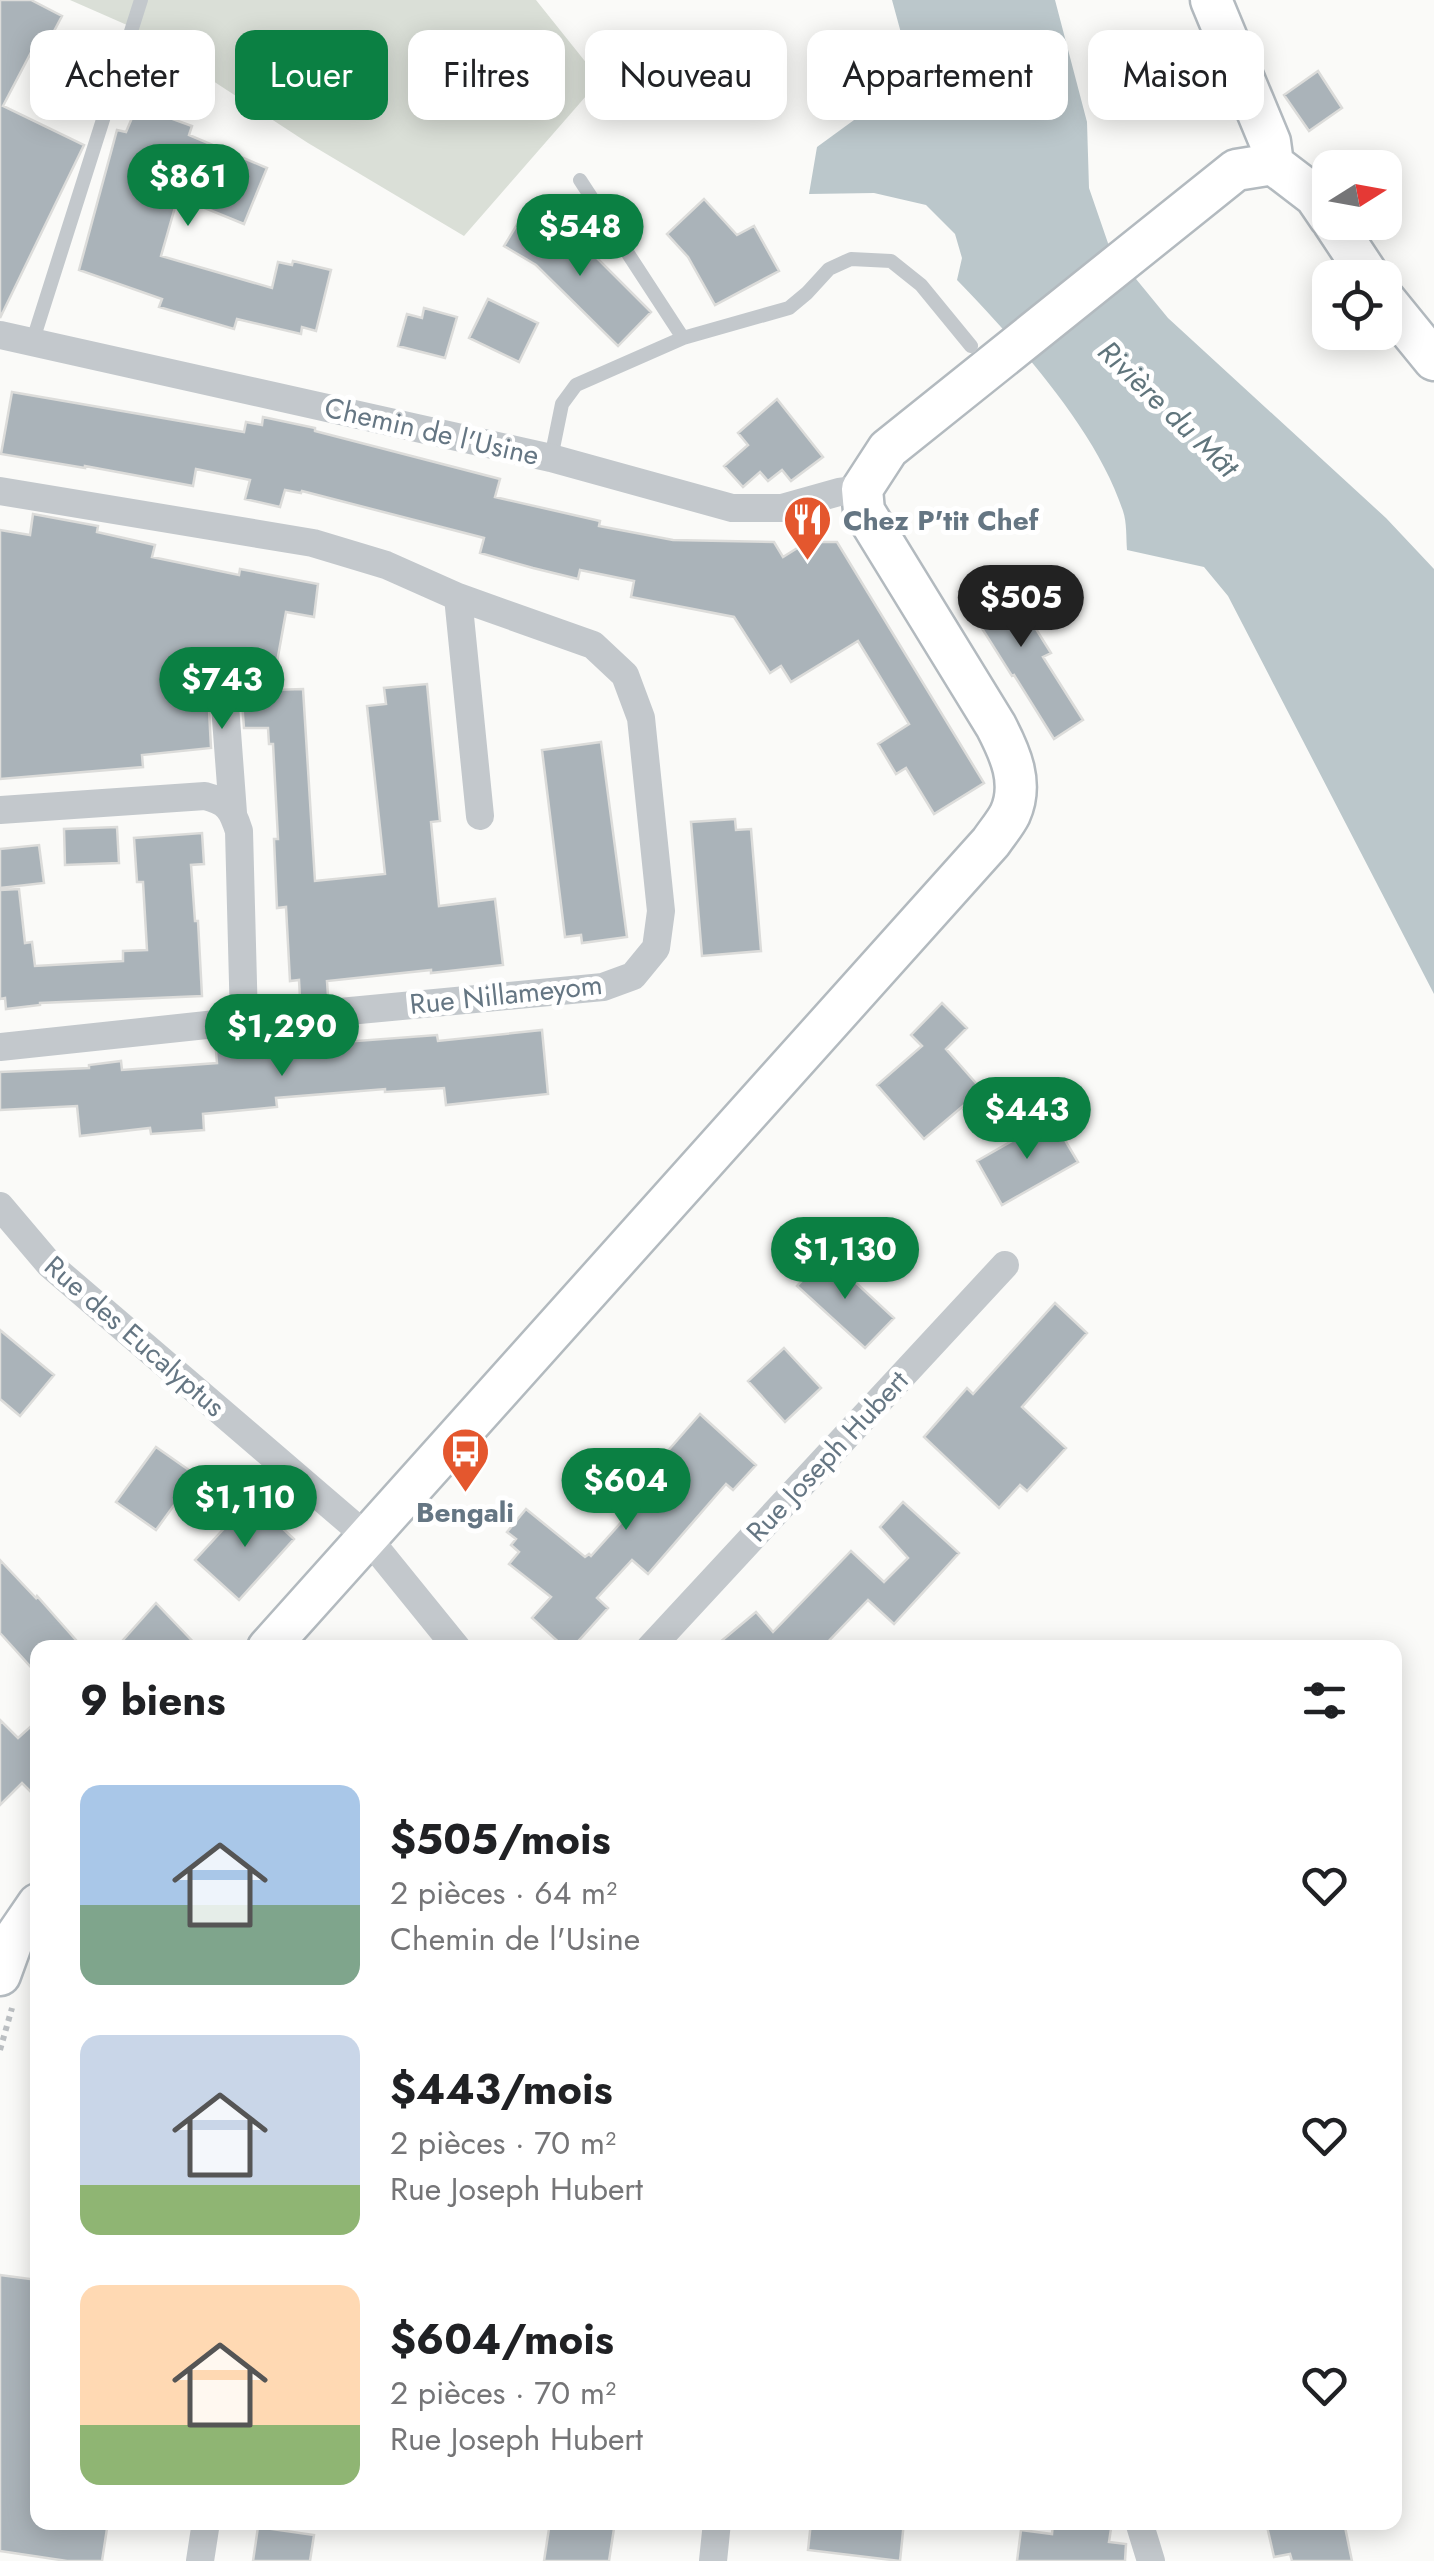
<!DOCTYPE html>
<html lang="fr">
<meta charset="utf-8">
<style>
body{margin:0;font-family:Jost,sans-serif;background:#f2f2f2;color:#202124;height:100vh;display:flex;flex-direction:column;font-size:38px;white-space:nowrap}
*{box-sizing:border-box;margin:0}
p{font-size:32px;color:#757577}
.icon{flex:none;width:55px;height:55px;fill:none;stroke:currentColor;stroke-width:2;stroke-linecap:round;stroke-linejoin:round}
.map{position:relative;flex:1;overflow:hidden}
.sheet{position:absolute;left:30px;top:1640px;width:1372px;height:890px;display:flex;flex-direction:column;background:#fff;border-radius:20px;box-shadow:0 5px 25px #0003}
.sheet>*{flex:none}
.top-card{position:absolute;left:30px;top:30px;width:1375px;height:90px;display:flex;gap:20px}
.needle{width:65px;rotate:79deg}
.controls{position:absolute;left:1312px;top:150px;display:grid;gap:20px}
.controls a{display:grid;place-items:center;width:90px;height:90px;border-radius:20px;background:#fff;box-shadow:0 5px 25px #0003;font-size:50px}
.price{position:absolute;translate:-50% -85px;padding:0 22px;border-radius:35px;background:#0b8043;color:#fff;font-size:32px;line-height:65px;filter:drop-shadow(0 2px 5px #0008)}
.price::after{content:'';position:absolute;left:50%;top:60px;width:30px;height:22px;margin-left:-15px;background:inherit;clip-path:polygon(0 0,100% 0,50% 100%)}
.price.current{background:#222;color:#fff}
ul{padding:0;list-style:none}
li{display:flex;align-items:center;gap:30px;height:250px;padding:0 50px}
li span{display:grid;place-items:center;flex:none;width:280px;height:200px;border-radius:20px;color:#555}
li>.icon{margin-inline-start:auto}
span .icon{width:120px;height:120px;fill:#fffc;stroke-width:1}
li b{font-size:42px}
h2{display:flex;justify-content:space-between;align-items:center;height:120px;padding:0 50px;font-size:42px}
.chip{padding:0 35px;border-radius:20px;background:#fff;box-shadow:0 5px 25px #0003;font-size:35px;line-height:90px}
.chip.current{background:#0b8043;color:#fff}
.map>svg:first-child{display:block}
.green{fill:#dadfd7}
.water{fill:#bbc7cb}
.building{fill:#aab3b9;stroke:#dcdcda;stroke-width:2.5}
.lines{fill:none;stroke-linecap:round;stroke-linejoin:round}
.secondary-casing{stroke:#b3babf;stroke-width:45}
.path{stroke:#bbbfc2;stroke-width:6;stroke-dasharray:5 5;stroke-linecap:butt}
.service{stroke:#c3c8cc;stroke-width:14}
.minor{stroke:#c3c8cc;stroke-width:28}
.secondary{stroke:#fff;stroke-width:40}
.labels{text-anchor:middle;stroke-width:10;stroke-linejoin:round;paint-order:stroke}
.street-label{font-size:28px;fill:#657683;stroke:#fff}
.poi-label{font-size:28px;font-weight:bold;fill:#657683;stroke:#fff;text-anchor:start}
.water-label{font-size:30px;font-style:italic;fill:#60757c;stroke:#fff}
</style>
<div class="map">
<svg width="1434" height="2561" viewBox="0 0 1434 2561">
<rect width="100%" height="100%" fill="#fafaf8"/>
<path class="green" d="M70 0H536L600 80 464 236 308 143 127 25Z"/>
<path class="water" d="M892 0H1055L1087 122 1089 188 1109 246 1168 318 1386 518 1434 569V994L1228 596 1204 567 1127 550C1126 537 1127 523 1123 511 1096 429 1017 342 957 280L962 258 955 234 926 205 874 193 809 194 817 147 913 77Z"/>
<path class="building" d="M0 0H31L62 16 45 48 36 43 3 106 84 145 0 318Z
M1318 71 1342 108 1309 131 1284 95Z
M137 106 192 126 189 135 267 168 244 224 178 197 161 256 272 288 278 262 292 265 293 261 331 270 316 331 302 327 301 334 237 319 234 329 159 307 162 299 79 270 117 130 126 132Z
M704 199 737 235 754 226 779 271 715 305 688 257 667 234Z
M523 215 597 258 651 312 618 346 536 265 504 246Z
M488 299 538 323 519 362 469 338Z
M424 308 457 317 445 358 398 346 407 314 422 318Z
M12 392 244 432 246 422 262 425 263 417 315 428V431L500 479 495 497 600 521 599 526 673 540 774 542 783 557 807 542H837L984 783 934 814 906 768 896 774 878 744 909 724 858 641 791 682 781 666 770 673 734 617 631 597 634 581 580 570 578 579 533 568 480 553 484 538 302 491 301 493 285 490 280 507 245 499 250 480 196 469 193 486 85 466V468L1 454Z
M777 399 823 457 791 481 782 470 768 481 760 472 743 487 724 466 748 445 738 433Z
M33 514 98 526 97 532 155 545 152 557 239 575 240 569 318 584 314 617 286 612 272 690 303 689 315 881 385 874 367 706 386 704 384 688 427 684 440 821 431 822 439 906 495 899 503 965 431 973V970L327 981 328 996 300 998 299 980 290 981 286 907 277 908 274 839H278L273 744H269L268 728H244L240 676 237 667 230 662 223 661 214 663 207 671 211 748 142 755 143 767 0 779V530L30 535Z
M998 568 1051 653 1043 657 1083 720 1054 739 1014 675 1012 676 959 592Z
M601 742 627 937 582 943 581 935 565 937 542 750Z
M735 819 736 830 751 829 761 951 702 956 691 822Z
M117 827 119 863 65 865 64 829Z
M202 833 204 864 191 865 195 921H198L202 996 40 1003V1005L6 1009 5 998 0 999V890L19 889 25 943 32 942 35 966 123 961V951L147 950 143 882H137L134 838Z
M39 845 44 883 0 888V849Z
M942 1003 967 1028 946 1049 982 1090 924 1139 877 1085 922 1046 911 1035Z
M329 1030 330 1043 437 1035 438 1041 542 1030 548 1094 446 1105 444 1088 385 1092V1089L276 1098 277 1107 203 1114 204 1130 151 1134 150 1128 80 1136 77 1106 0 1110V1072L89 1068V1065L121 1061 122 1070 217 1063 216 1051 301 1043V1033Z
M1052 1118 1078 1162 1002 1205 977 1161Z
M826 1255 894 1318 865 1348 797 1286Z
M1055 1303 1087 1333 1022 1407 1066 1448 1027 1491 1020 1485 999 1508 924 1437 967 1388 973 1394Z
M0 1330 54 1375 20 1416 0 1399Z
M784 1348 821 1388 785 1422 748 1381Z
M700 1414 756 1465 733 1490 726 1484 648 1574 632 1560 597 1598 608 1608 572 1648H565L532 1618 551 1597 509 1564 519 1552 511 1545 516 1539 507 1532 526 1509 585 1557 589 1554 591 1556 676 1461 666 1453Z
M156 1447 196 1475 156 1530 116 1502Z
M251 1499 294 1539 239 1600 195 1560Z
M903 1502 959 1553 894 1624 868 1600 822 1648H713L756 1612 773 1632 851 1551 884 1582 908 1558 880 1527Z
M0 1560 36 1598 37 1596 83 1648H38V1675L0 1633Z
M156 1603 199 1648H116Z
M0 1720 18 1738 38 1720V1799L22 1783 0 1805Z
M0 2275 38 2280V2522H108L102 2561H67L0 2551Z
M550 2522H615L609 2561H544Z
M811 2522H904L900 2561 808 2550Z
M1053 2522H1112L1109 2542 1126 2544 1125 2561H1017L1021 2530 1052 2534Z
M1266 2522H1344L1352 2561H1292L1290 2554 1274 2557Z
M258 2527 314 2535 310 2561H253Z"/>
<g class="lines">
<defs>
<path id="secondary" d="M1211 0 1270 142 1273 164
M1273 164 1315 196 1330 218
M1333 222 1370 278
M1385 300 1434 360
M268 1648 991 842C997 833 1005 824 1010 814 1024 783 1010 753 996 726L864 511 862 489 888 449 1236 170 1273 164
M0 1975 12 1942 38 1904"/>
</defs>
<use href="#secondary" class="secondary-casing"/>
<path class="path" d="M0 2050 12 2008"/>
<path class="service" d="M580 180 683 338
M32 343 141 0
M551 458 562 404 576 385 683 338 789 308 807 293 829 269 851 259 891 261 921 285 971 346"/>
<path class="minor" d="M0 335 551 458 732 508H782L839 492 862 489
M0 491 313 543 386 565 458 597 593 645 625 675 641 718 661 911 656 948 633 976 603 987 244 1021 0 1047
M458 597 480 816
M223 678 233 813
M0 810 205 796C228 802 232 809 239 831L244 1021
M0 1206 50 1265 367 1537 457 1648
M650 1648 1005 1265
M1139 2522 1151 2561
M200 2561 206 2522
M713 2561 717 2522"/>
<use href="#secondary" class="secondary"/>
</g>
<defs>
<symbol id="restaurant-pin" viewBox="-11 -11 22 30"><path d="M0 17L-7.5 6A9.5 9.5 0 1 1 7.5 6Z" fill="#e4572e" stroke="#fff"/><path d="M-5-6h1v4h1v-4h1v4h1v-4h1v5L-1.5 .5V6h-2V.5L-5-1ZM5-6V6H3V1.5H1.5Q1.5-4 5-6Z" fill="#fff"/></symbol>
<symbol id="bus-pin" viewBox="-11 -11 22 30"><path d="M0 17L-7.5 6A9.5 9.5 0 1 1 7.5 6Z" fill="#e4572e" stroke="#fff"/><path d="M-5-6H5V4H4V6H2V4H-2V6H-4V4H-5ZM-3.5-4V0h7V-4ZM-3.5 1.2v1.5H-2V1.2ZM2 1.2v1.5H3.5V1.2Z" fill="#fff"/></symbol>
</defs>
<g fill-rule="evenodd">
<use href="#restaurant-pin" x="780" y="492" width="55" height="75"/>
<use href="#bus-pin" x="438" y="1424" width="55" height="75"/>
</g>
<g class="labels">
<g class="street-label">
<text transform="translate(432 431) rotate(13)" y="10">Chemin de l'Usine</text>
<text transform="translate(506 994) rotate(-6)" y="10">Rue Nillameyom</text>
<text transform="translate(135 1336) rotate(41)" y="10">Rue des Eucalyptus</text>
<text transform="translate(827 1456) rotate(-47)" y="10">Rue Joseph Hubert</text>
</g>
<g class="poi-label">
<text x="843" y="530">Chez P'tit Chef</text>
<text x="465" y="1522" text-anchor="middle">Bengali</text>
</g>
<g class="water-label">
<text transform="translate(1168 409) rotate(44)" y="10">Rivière du Mât</text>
</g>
</g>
</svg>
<div class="controls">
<a><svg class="needle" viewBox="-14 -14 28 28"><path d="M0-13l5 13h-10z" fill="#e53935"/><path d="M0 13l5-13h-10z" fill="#757577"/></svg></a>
<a><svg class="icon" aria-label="locate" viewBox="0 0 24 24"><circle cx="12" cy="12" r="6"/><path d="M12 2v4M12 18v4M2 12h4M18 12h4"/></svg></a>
</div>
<b class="price" style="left:188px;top:229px">$861</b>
<b class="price" style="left:580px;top:279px">$548</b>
<b class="price current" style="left:1021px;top:650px">$505</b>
<b class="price" style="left:222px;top:732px">$743</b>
<b class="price" style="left:282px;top:1079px">$1,290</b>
<b class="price" style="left:1027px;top:1162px">$443</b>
<b class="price" style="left:845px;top:1302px">$1,130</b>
<b class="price" style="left:626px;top:1533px">$604</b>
<b class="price" style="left:245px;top:1550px">$1,110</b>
<div class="top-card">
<a class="chip">Acheter</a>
<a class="chip current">Louer</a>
<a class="chip">Filtres</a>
<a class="chip">Nouveau</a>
<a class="chip">Appartement</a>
<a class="chip">Maison</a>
</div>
<section class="sheet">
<h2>9 biens<svg class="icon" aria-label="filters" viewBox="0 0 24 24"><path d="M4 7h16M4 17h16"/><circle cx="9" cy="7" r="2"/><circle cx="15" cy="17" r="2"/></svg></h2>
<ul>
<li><span style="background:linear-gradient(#a9c7e8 60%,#7fa58c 0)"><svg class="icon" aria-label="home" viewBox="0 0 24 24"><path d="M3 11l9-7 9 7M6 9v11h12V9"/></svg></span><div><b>$505/mois</b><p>2 pièces · 64 m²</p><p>Chemin de l'Usine</p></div><svg class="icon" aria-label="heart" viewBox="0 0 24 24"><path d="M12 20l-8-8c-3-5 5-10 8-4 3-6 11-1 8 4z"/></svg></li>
<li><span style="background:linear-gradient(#c9d6e8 75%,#8fb573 0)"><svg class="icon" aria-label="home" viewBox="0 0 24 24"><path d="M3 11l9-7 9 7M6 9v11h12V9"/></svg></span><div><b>$443/mois</b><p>2 pièces · 70 m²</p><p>Rue Joseph Hubert</p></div><svg class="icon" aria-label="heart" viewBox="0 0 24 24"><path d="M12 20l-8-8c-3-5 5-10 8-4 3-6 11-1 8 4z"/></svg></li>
<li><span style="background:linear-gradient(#ffd9b3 70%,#8fb573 0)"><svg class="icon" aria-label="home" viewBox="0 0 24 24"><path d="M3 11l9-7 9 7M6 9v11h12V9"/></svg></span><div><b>$604/mois</b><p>2 pièces · 70 m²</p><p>Rue Joseph Hubert</p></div><svg class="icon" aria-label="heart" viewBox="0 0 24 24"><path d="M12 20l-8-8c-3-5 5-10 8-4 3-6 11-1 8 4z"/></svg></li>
</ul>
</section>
</div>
